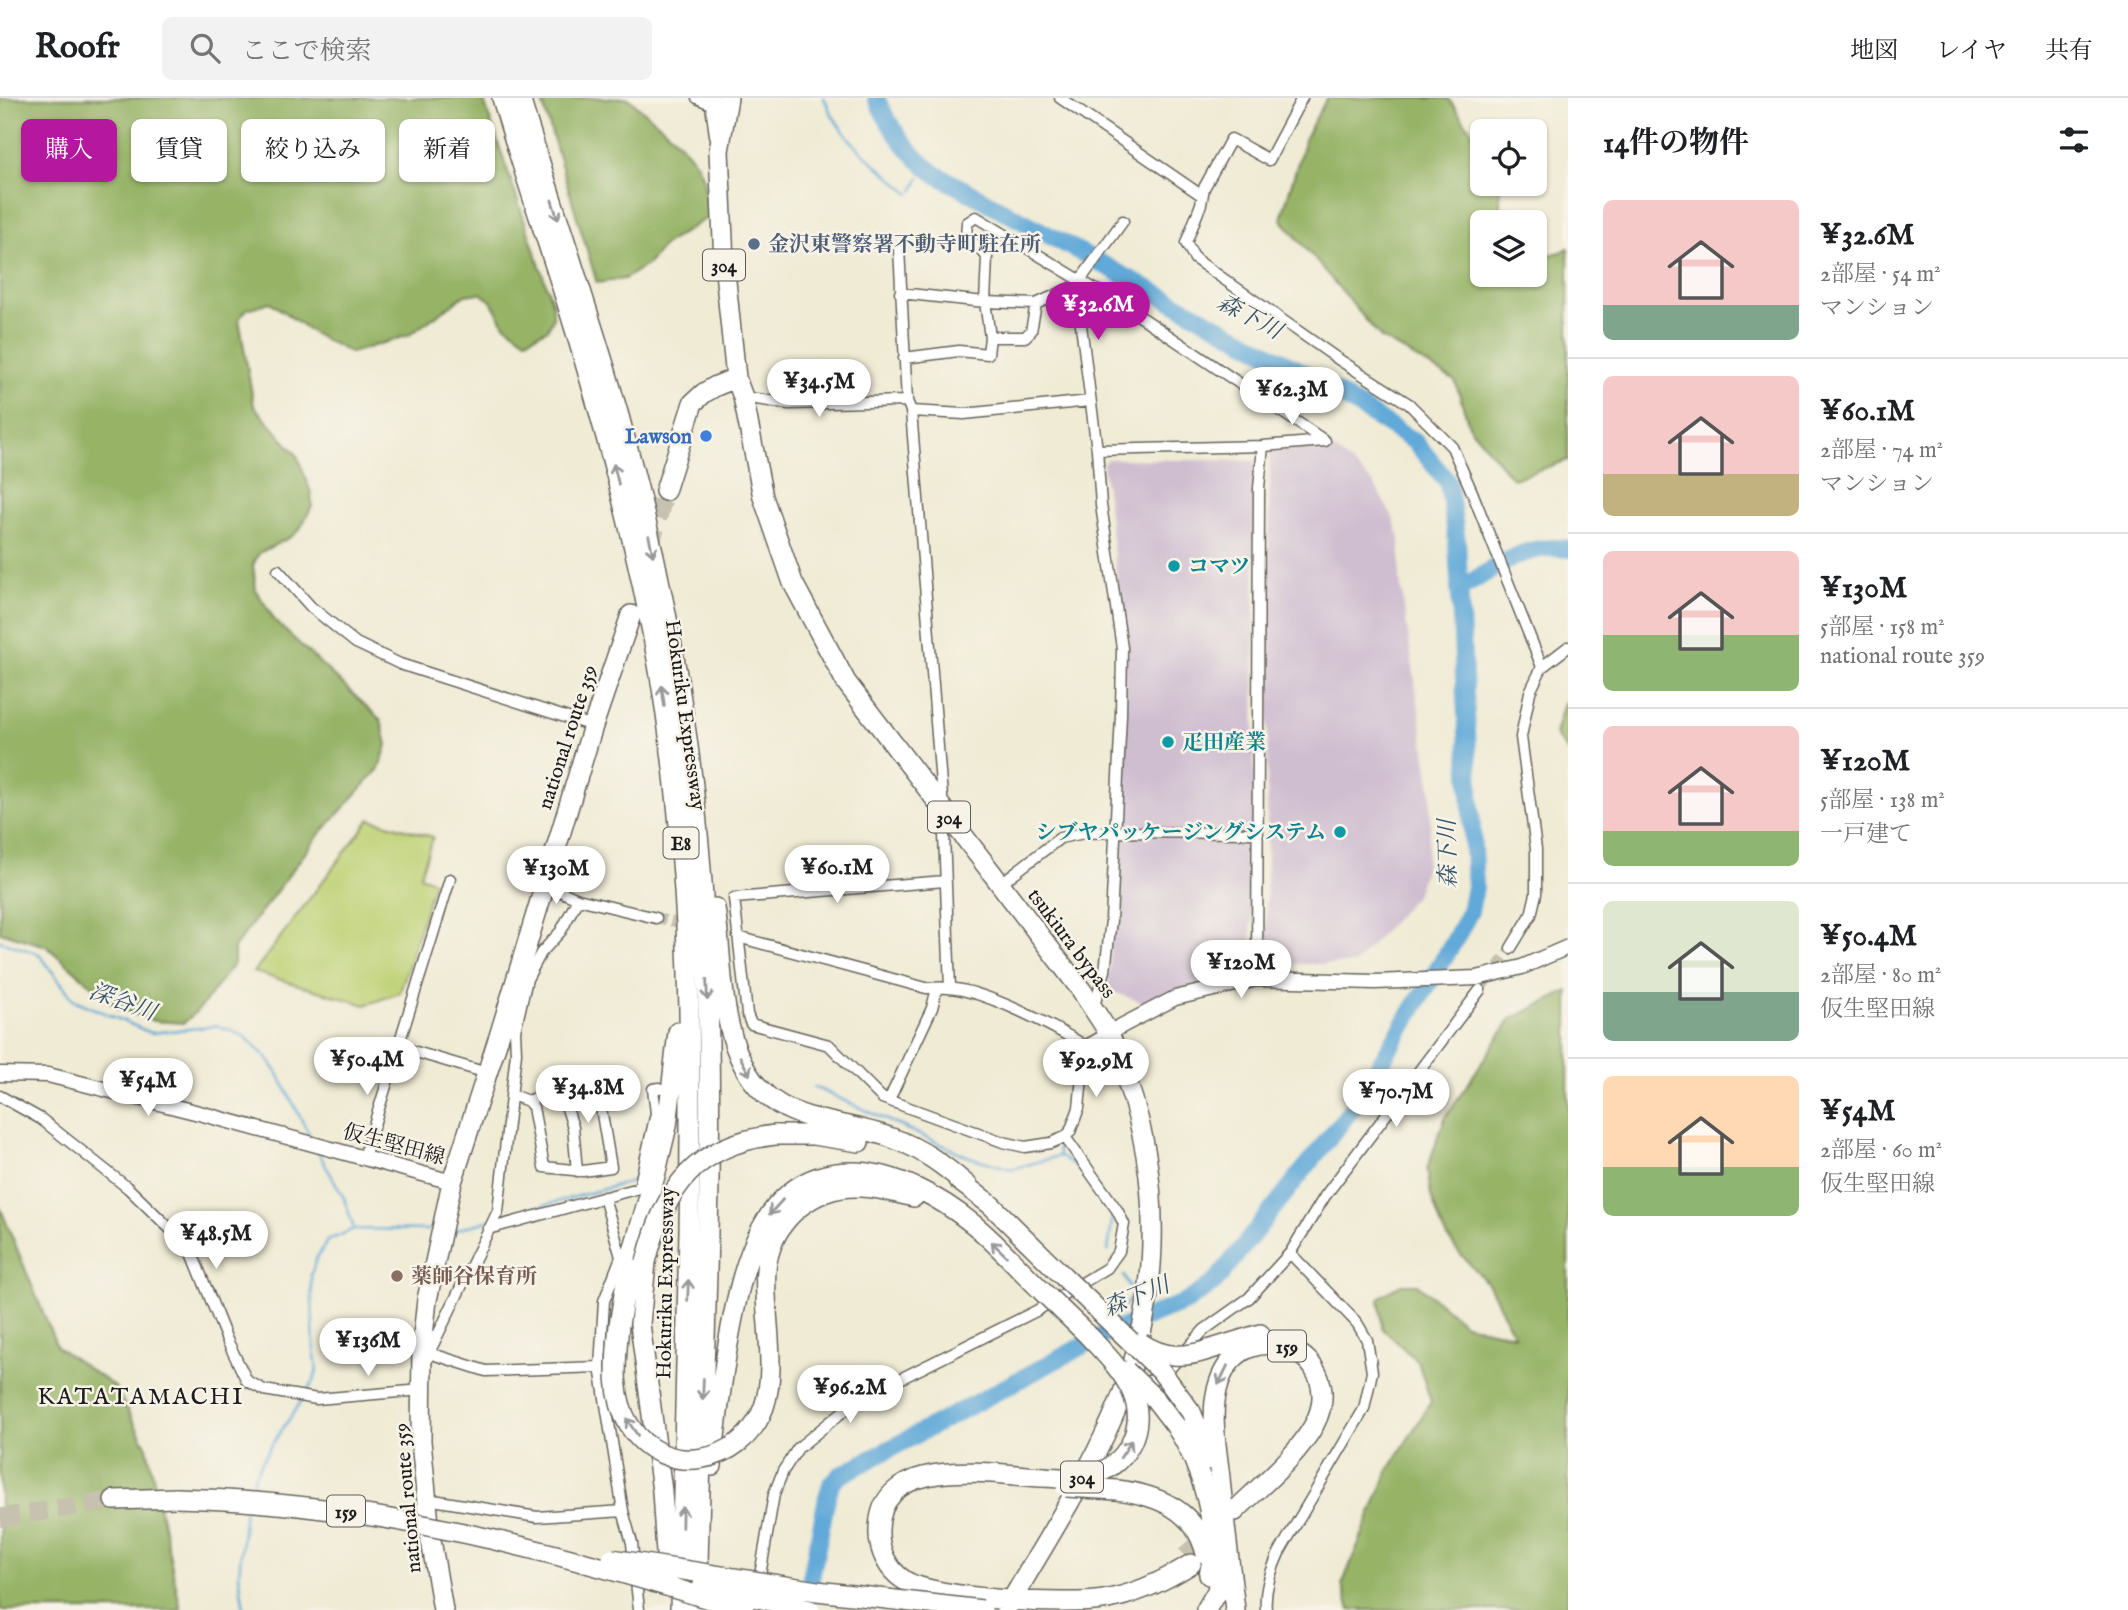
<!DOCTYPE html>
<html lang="ja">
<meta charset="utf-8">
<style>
body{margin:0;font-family:"IM FELL English","Noto Serif JP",serif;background:#f2f2f2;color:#202124;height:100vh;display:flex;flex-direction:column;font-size:26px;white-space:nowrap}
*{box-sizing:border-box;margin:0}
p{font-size:23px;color:#757577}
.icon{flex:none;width:38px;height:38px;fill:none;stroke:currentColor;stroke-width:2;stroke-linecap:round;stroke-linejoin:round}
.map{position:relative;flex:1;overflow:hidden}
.panel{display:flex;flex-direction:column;background:#fff;width:560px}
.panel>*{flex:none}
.top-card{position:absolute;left:21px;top:21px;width:665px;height:63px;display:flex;gap:14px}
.controls{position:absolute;left:1470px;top:21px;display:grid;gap:14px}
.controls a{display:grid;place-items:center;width:77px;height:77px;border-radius:10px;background:#fff;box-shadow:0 2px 5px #0004;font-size:35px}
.price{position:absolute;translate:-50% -60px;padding:0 16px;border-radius:24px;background:#fff;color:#222;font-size:23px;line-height:46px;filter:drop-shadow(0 2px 4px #0008)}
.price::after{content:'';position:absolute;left:50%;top:42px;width:21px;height:16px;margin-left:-10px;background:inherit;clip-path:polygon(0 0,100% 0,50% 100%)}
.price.on{background:#b5179e;color:#fff}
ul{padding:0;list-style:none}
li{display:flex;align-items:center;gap:21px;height:175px;padding:0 35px}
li+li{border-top:2px solid #e0e0e0}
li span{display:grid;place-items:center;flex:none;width:196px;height:140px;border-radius:10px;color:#555}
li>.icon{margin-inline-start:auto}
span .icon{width:84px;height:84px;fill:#fffc;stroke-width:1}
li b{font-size:30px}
h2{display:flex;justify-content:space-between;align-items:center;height:84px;padding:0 35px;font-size:30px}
.pill{padding:0 24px;border-radius:10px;background:#fff;box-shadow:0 2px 5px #0004;font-size:24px;line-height:63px}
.pill.on{background:#b5179e;color:#fff}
header{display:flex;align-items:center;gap:42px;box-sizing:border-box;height:98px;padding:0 35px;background:#fff;border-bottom:2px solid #e0e0e0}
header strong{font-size:33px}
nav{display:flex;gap:38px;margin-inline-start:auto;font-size:24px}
.search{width:490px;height:63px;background:#f2f2f2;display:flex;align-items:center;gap:18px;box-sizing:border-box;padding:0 24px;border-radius:10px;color:#757577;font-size:26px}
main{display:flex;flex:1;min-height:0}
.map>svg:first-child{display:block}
.industrial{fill:#cfbdd0}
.green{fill:#bed175;stroke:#6d7648;stroke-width:2}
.forest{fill:#96b366;stroke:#596841;stroke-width:2}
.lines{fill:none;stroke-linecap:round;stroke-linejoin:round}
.stream{stroke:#61a9d8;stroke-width:2.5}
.river{stroke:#61a9d8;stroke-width:18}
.street-tunnel{stroke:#c6c2af;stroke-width:10;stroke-dasharray:10 5;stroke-linecap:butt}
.highway-tunnel{stroke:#c6c2af;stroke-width:19;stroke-dasharray:19 10;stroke-linecap:butt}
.street-casing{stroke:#66645c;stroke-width:13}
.secondary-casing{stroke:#66645c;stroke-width:17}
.highway-casing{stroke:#66645c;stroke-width:22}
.street{stroke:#fff;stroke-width:10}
.secondary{stroke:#fff;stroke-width:14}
.highway{stroke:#fff;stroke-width:19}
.highway-bridge-casing{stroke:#66645c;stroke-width:22;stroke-linecap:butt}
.highway-bridge{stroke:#fff;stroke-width:19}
.oneway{stroke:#999}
.service-dot{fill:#5c6f8a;stroke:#f7f3e8;stroke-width:2.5}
.shop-dot{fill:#3f7fe0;stroke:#f7f3e8;stroke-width:2.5}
.culture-dot{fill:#0f9aa8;stroke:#f7f3e8;stroke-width:2.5}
.education-dot{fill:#8d6e63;stroke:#f7f3e8;stroke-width:2.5}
.labels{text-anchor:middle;stroke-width:5;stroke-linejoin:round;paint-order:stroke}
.shield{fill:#f7f3e8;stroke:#5e5c59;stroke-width:2}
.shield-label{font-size:19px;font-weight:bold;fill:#1c1c1c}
.service-label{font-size:21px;font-weight:bold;fill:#4e5e75;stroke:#f7f3e8;text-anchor:start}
.shop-label{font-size:21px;font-weight:bold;fill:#366cbe;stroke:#f7f3e8;text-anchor:end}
.culture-label{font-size:21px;font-weight:bold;fill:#0d838f;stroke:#f7f3e8;text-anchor:start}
.street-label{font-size:21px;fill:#1c1c1c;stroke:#f7f3e8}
.education-label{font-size:21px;font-weight:bold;fill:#785e54;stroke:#f7f3e8;text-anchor:start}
.water-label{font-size:23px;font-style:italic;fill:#385467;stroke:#f7f3e8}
.quarter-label{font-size:24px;letter-spacing:2px;fill:#1c1c1c;stroke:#f7f3e8}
</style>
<header>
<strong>Roofr</strong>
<div class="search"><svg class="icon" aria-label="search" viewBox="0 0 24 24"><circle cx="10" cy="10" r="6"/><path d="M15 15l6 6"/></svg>ここで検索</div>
<nav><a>地図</a><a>レイヤ</a><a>共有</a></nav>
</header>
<main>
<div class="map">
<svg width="1568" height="1512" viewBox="0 0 1568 1512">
<rect width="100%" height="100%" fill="#f7f3e8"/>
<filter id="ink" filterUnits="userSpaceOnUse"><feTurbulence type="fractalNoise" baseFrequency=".0143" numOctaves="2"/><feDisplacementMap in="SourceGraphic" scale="14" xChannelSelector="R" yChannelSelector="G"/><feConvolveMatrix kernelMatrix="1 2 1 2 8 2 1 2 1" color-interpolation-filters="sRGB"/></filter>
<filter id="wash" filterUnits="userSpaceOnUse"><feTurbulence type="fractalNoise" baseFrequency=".00686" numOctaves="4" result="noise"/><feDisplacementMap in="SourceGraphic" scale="28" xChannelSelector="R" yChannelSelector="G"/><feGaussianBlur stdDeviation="1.57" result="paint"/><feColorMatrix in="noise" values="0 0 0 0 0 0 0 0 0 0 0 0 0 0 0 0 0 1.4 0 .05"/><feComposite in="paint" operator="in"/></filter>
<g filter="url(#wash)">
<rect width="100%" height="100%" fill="#f0ebd4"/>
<path class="industrial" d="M1329 347 1356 369 1374 386 1393 420 1400 441V482L1431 692 1430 730 1425 771 1416 797 1355 866H1283L1266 855 1270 351Z
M1107 361 1255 363 1254 749 1250 876 1234 878 1185 889 1144 905 1108 892 1122 695 1126 558 1103 366Z"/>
<path class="green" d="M370 721 433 739 420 778 434 783 400 895 365 907 254 874Z"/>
<path class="forest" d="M0 0H483L553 207V220L548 231 526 242 504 226 491 203 480 195 465 197 409 237 351 255 314 236 270 204 247 211 239 221 254 308 297 357 311 395 312 408 300 431 291 439 259 455 253 467 256 492 276 524 381 622 387 647 379 671 318 738 234 850V865L202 908 184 925 154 923 118 910 46 848 0 834Z
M541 0H628C648 18 681 41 696 65 705 79 706 101 710 118L664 147 647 167 624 181 597 185Z
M1327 0H1448L1482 48V86H1500V112L1509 124H1482V177H1535V158L1537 160 1561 154 1568 150V362L1513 381 1470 330 1455 283 1381 240 1281 121 1306 38Z
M1568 602V654L1555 636 1564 605Z
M1568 893V1512H1350L1342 1487 1388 1373 1431 1304 1418 1264 1382 1230 1379 1200 1401 1186H1417L1465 1226 1514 1237 1489 1187 1455 1150 1443 1132 1431 1098 1427 1071 1445 1020 1511 921Z
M0 1109 57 1249 115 1289 147 1349 181 1512H0Z"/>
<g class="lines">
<path class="stream" d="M824 0C841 43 877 66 910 96
M913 93 920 79
M0 843 39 856 74 902 151 935 216 928 231 932 245 939 267 960 277 974 311 1040
M814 989 969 1059 1012 1071 1059 1058 1076 1068 1107 1107
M1055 1037V1034L1066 1020 1070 998
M1058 1050 1059 1058
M317 1052 344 1100 354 1131
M498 1120 637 1082
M451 1133 488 1123
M1108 1153 1113 1115
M1116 1219 1133 1197 1124 1178
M1103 1237 1108 1230
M305 1296 314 1283 317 1271 314 1252 311 1177 316 1161 327 1143 354 1131 430 1132
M248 1396C258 1361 283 1332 302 1302
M244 1512 239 1477 245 1409"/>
<path class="river" d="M1459 491C1496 471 1522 444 1568 451
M806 1505 827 1399 831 1386 839 1378 1103 1237 1188 1203 1215 1184 1355 1007 1455 842 1470 813 1475 789 1457 443 1448 384 1415 344 1310 278 937 77C910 58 890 30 876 0"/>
</g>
</g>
<g filter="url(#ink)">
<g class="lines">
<path class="street-tunnel" d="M656 820 688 827
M1480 892 1511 850"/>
<path class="highway-tunnel" d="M650 449 665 393
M0 1420 114 1402
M1185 1458 1213 1433"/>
<defs>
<path id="street" d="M697 0 713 7
M1060 0 1201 97
M1302 0 1269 62 1231 41 1204 90 1201 106 1186 145 1195 161 1338 261 1409 306 1452 349 1472 394 1542 569
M899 150 907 303
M1076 188 1097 352 1101 407 1122 550 1121 617 1111 822 1105 873 1093 910
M900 195 985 204 1036 206 1076 188 1123 123
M990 239H1025L1031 233 1036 206
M904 260 959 253 988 256 990 239 985 204 987 159 980 150 966 140 967 125 976 119 1144 221 1325 343
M743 299 789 306 907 303 911 313 943 711 950 890
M911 313 964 316 1090 303
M1263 348 1325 343
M1097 352 1263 348 1259 390 1257 881
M278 472 311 509 356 545 400 566 593 628
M945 783 734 800 747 916 751 926 829 947 882 1000 1003 1044 1025 1049 1051 1045 1065 1039 1070 1034 1079 1010 1085 948
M1000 786 1060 740 1084 735 1116 734 1258 735
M545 787 578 801 656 820
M738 839 926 890C933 890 941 889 948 890 984 892 1054 928 1085 948
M1511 850 1531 817 1536 796V751L1521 639 1530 594 1542 569 1568 549
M515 933 527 881 541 855 561 833 578 801
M1085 948 1108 935
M399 949 487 975
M560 989 573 1029 577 1073
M512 997 528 1003 571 984 597 987 611 1069 583 1073 544 1069 533 1009 528 1003
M0 998 41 1021 128 1090 190 1150 227 1242 247 1283 264 1292 317 1301 422 1292 423 1289
M889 1002 932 910 937 890
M364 1059 450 781
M604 1099 621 1159 604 1203 600 1269 623 1413 632 1445 639 1512
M488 1131 639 1090 656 1015 653 991 659 990
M429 1255 486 1273 600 1269
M427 1262 429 1255 498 1113 516 955 515 933 505 922
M1137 1282 1145 1284 1156 1281 1165 1276 1204 1232 1249 1200 1290 1155 1325 1098 1480 892
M427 1401 537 1419 623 1413
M754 1512 774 1396 783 1373 798 1350 856 1303 1036 1213 1107 1170 1119 1153 1124 1126 1117 1112 1065 1039
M1266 1512C1264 1492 1271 1473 1279 1455L1364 1311 1372 1274 1367 1242 1357 1225 1290 1155"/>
<path id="secondary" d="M712 0 717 37
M1108 935 1175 900 1257 881 1375 884 1477 880 1522 869 1568 849
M0 976 48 977 203 1016 452 1084"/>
<path id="highway" d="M502 0C521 67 544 132 565 199 603 321 637 446 659 572 691 758 692 946 689 1134 687 1260 683 1386 680 1512
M520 0C548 94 580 186 608 280 642 395 669 514 686 634 728 924 702 1220 697 1512
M728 0 719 53 724 164 736 280 743 299 763 399 793 485 846 584 1082 893C1090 907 1100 920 1108 934 1116 949 1121 967 1127 983 1165 1092 1160 1216 1112 1321 1083 1387 1042 1449 1006 1512
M665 393 693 305 704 295 716 288 736 280
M715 810C722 856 720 904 735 948 764 1030 825 1016 892 1040 921 1050 945 1068 968 1088
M775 1037H813L859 1044
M958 1082 991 1107 1063 1178
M646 1164 640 1226 662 1393 668 1486
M767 1213C766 1197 764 1180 767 1164 775 1120 814 1087 860 1089 878 1089 896 1095 914 1099
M619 1227 629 1166 655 1078 667 1028 678 934
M1208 1252 1260 1236
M1191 1314 1211 1362
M1175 1327C1201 1366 1221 1430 1209 1477
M712 1368C716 1327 721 1287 728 1246 741 1175 759 1073 853 1074 895 1074 941 1100 973 1126 999 1147 1022 1174 1046 1197
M1044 1379C994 1377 880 1354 879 1432 878 1452 888 1472 904 1482 932 1501 1068 1508 1103 1502 1135 1497 1164 1483 1191 1466
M1117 1392C1158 1397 1196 1412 1206 1456
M114 1402 176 1400
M1235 1413C1261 1387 1296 1360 1314 1327 1352 1255 1244 1210 1219 1285 1209 1314 1217 1350 1220 1380 1224 1424 1230 1468 1235 1512
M443 1512 430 1436 421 1343 422 1247 427 1202 452 1084 501 932 593 628 631 517
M1206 1512 1217 1493 1223 1460"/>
</defs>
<use href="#street" class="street-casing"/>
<use href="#secondary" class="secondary-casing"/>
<use href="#highway" class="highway-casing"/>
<use href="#street" class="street"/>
<use href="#secondary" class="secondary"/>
<use href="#highway" class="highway"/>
<defs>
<path id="highway-bridge" d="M646 1164C664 1090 696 1046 775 1037
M1063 1178 1161 1273 1191 1314
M1046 1197 1094 1243
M619 1227C616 1260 611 1297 629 1327 663 1382 743 1367 764 1309 774 1279 769 1245 767 1213
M1141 1245C1163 1260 1184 1260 1208 1252
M1126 1273 1155 1301 1175 1327
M1044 1379C1060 1380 1077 1382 1093 1377 1128 1366 1147 1329 1132 1294 1122 1271 1101 1252 1085 1234
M1066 1389 1117 1392
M176 1400C373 1404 556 1452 744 1512
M612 1461 817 1493 982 1512
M703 1487 810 1512"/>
</defs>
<use href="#highway-bridge" class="highway-bridge-casing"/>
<use href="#highway-bridge" class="highway-bridge"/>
</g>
<defs><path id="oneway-shaft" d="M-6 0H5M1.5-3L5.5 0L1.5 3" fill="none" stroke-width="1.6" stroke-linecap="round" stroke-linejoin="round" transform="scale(1.75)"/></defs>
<g class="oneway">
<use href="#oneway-shaft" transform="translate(555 112) rotate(72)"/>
<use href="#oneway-shaft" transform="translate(616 376) rotate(-104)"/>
<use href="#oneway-shaft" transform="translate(651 448) rotate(78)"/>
<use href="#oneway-shaft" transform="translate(663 598) rotate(-98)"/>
<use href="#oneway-shaft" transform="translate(707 892) rotate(88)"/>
<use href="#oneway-shaft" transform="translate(745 968) rotate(62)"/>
<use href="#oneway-shaft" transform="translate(776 1109) rotate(132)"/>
<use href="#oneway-shaft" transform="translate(999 1151) rotate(-136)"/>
<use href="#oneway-shaft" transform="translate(688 1192) rotate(-88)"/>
<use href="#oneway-shaft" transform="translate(1223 1277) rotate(116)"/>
<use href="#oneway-shaft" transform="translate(703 1291) rotate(92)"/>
<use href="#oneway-shaft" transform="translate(632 1329) rotate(-124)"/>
<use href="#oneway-shaft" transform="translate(1126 1351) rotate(-57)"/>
<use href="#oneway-shaft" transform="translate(682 1419) rotate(-89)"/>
</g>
</g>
<circle class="service-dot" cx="754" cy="146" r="7"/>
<circle class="shop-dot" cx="706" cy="338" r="7"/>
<g class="culture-dot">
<circle cx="1174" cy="468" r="7"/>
<circle cx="1168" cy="644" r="7"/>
<circle cx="1340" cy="734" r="7"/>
</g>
<circle class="education-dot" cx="397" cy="1178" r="7"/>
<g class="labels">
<g class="shield">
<rect x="703" y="151.5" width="42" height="31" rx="5"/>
<rect x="928" y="703.5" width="42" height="31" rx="5"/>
<rect x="663.5" y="729.5" width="35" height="31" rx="5"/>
<rect x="1268" y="1232.5" width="38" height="31" rx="5"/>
<rect x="1061" y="1363.5" width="42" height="31" rx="5"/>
<rect x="327" y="1397.5" width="38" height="31" rx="5"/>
</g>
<g class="shield-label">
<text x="724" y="174">304</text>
<text x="949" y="726">304</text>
<text x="681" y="752">E8</text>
<text x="1287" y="1255">159</text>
<text x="1082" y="1386">304</text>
<text x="346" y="1420">159</text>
</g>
<g class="service-label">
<text x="768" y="153">金沢東警察署不動寺町駐在所</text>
</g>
<g class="shop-label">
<text x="692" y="345">Lawson</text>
</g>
<g class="culture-label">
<text x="1188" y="475">コマツ</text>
<text x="1182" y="651">疋田産業</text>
<text x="1326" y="741" text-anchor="end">シブヤパッケージングシステム</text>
</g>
<g class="street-label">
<text transform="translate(686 617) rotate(82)" y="7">Hokuriku Expressway</text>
<text transform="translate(567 639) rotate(-72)" y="7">national route 359</text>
<text transform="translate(1072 845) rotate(53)" y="7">tsukiura bypass</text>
<text transform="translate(394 1046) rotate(15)" y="7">仮生堅田線</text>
<text transform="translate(665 1185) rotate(-89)" y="7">Hokuriku Expressway</text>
<text transform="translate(407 1400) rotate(-95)" y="7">national route 359</text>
</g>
<g class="education-label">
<text x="411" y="1185">薬師谷保育所</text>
</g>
<g class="water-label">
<text transform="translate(1250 218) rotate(28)" y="8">森下川</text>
<text transform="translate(1447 756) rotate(-91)" y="8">森下川</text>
<text transform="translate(123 903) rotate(20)" y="8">深谷川</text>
<text transform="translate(1136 1198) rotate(-22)" y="8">森下川</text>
</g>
<g class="quarter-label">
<text x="141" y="1306">KATATAMACHI</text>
</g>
</g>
</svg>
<div class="controls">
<a><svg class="icon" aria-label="locate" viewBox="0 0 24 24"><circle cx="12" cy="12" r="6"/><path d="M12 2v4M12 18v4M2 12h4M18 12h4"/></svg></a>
<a><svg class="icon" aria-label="layers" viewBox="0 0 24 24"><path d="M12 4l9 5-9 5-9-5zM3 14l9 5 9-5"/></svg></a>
</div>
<b class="price on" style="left:1098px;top:244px">¥32.6M</b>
<b class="price" style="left:819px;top:321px">¥34.5M</b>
<b class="price" style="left:1292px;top:329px">¥62.3M</b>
<b class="price" style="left:837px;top:807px">¥60.1M</b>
<b class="price" style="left:556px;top:808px">¥130M</b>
<b class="price" style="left:1241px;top:902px">¥120M</b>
<b class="price" style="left:367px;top:999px">¥50.4M</b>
<b class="price" style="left:1096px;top:1001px">¥92.9M</b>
<b class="price" style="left:148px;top:1020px">¥54M</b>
<b class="price" style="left:588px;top:1027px">¥34.8M</b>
<b class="price" style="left:1396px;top:1031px">¥70.7M</b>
<b class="price" style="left:216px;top:1173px">¥48.5M</b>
<b class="price" style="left:368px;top:1280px">¥136M</b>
<b class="price" style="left:850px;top:1327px">¥96.2M</b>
<div class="top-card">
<a class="pill on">購入</a>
<a class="pill">賃貸</a>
<a class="pill">絞り込み</a>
<a class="pill">新着</a>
</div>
</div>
<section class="panel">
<h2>14件の物件<svg class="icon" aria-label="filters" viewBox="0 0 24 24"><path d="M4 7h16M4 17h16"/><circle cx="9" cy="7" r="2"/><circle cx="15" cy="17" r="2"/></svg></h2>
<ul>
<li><span style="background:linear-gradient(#f6c9c9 75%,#7fa58c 0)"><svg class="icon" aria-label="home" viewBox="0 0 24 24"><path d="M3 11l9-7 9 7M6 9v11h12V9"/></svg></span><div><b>¥32.6M</b><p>2部屋 · 54 m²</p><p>マンション</p></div></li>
<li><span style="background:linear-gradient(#f6c9c9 70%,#c2b280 0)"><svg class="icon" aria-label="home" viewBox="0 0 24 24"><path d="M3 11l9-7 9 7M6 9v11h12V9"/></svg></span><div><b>¥60.1M</b><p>2部屋 · 74 m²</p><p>マンション</p></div></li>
<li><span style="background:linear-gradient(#f6c9c9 60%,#8fb573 0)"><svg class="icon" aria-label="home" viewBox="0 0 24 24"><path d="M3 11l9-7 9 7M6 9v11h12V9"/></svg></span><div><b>¥130M</b><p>5部屋 · 158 m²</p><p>national route 359</p></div></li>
<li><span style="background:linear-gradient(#f6c9c9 75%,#8fb573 0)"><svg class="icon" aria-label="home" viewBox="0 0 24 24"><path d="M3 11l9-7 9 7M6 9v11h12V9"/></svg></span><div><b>¥120M</b><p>5部屋 · 138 m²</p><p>一戸建て</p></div></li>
<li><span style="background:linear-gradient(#dfe7d0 65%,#7fa58c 0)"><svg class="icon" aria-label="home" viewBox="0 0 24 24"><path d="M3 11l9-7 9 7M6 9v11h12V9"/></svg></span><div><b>¥50.4M</b><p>2部屋 · 80 m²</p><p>仮生堅田線</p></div></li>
<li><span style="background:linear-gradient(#ffd9b3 65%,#8fb573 0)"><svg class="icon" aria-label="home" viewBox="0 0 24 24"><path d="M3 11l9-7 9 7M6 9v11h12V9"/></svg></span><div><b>¥54M</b><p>2部屋 · 60 m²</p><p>仮生堅田線</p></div></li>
</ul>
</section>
</main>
